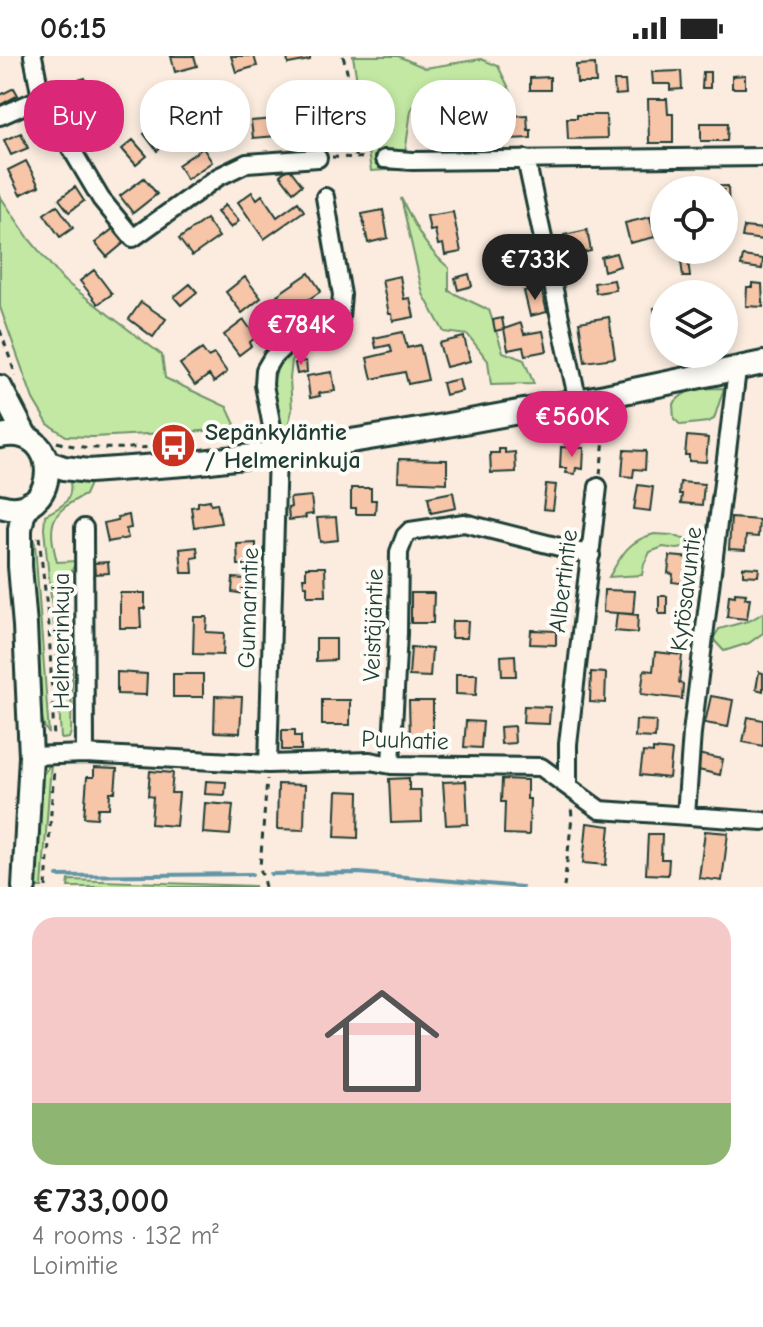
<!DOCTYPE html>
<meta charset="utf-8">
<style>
body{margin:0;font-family:"Comic Neue",sans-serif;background:#f6f6f6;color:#222;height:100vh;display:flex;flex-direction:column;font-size:30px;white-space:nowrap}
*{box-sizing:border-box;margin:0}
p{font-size:26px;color:#767676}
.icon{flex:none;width:44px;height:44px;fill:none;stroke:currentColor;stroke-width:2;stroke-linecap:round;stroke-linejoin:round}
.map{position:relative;height:831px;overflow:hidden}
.drawer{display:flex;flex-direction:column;background:#fff;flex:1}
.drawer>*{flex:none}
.guide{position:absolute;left:24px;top:24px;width:716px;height:72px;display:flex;gap:16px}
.fabs{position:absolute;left:650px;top:120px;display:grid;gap:16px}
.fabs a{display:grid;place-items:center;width:88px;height:88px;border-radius:50%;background:#fff;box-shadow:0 4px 12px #0003;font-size:40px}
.price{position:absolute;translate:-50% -68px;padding:0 18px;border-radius:28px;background:#db2777;color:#fff;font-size:26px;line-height:52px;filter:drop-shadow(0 2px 4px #0008)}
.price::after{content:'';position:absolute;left:50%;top:48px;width:24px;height:18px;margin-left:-12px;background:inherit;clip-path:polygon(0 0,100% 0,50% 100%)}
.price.selected{background:#222;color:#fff}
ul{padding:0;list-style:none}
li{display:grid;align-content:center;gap:16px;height:424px;padding:0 32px}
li+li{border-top:2px solid #e0e0e0}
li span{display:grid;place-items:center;height:248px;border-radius:24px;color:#555}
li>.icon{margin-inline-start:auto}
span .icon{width:144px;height:144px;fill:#fffc;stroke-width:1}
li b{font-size:34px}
.pill{padding:0 28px;border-radius:32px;background:#fff;box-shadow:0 4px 12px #0003;font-size:28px;line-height:72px}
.pill.selected{background:#db2777;color:#fff}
.status{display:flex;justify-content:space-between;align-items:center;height:56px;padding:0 40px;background:#fff;direction:ltr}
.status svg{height:22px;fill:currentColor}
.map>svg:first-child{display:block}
.green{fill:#c2e8a3;stroke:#70926c;stroke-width:2}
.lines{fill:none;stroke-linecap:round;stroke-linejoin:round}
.stream{stroke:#6295a5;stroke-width:4}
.building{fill:#f7c5a8;stroke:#1f3d34;stroke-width:2}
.minor-casing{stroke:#1f3d34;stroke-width:22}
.secondary-casing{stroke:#1f3d34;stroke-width:28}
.path{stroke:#1f3d34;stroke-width:3;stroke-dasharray:6 6;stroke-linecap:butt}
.minor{stroke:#fdfcf7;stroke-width:16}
.secondary{stroke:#fdfcf7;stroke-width:22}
.labels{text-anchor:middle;stroke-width:8;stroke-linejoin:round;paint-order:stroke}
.poi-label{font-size:24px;font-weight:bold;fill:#1f3d34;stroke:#fdfcf7;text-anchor:start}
.street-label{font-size:24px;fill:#1f3d34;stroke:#fdfcf7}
</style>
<div class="status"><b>06:15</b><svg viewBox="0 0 49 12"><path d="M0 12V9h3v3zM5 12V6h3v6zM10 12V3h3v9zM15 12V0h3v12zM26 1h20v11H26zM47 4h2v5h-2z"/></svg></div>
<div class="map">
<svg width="763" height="831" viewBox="0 0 763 831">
<rect width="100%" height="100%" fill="#fbecdf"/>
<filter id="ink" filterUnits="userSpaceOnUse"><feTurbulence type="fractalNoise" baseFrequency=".0125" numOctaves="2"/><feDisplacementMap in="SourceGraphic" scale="16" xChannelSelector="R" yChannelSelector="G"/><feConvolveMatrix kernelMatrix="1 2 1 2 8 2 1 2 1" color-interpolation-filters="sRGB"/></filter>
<g filter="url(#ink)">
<path class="green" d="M353 0H398L425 12 481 3 498 10 513 40 482 58 469 40 447 33 417 44 411 54 403 113 371 115Z
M0 140 30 184 63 224 162 299 165 322 227 351 237 373 93 381 66 380 48 368 33 343 0 251Z
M401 142C416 171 423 190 449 212V235L489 254 503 296 524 304 534 328 491 329 488 305 468 279 444 276 423 238Z
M337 278 335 293C318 293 304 293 292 304L290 323 292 354 288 370 283 373 275 370 272 328 279 308 301 286Z
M724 332 714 363 708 366 681 369 674 363 673 348C689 329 701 333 724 332Z
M92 423 85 439C48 456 48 470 57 506L76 505 61 541V555L73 572 71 676 69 682 61 683 56 590 44 473 45 459C61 451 73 446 70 426Z
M25 475 32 479 35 488 49 678 44 670 41 657Z
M654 478 672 479 701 489 677 493 663 491 650 496 644 508 642 519 609 521C622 498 628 485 654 478Z
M763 557V577L749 587 724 595 713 583 719 573 751 564Z
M51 707 42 831H36L42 720Z
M69 824 255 830V831H68Z"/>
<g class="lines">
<path class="stream" d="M271 818 359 817 522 831
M57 820 252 818"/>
</g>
<path class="building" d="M171 0H194L197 10 175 16Z
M231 0H254L257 10 236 16Z
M287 0H310V4L288 8Z
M595 8 596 27H577L576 9Z
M681 15 682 33 670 34V28H653L652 16Z
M703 16H710V32H702Z
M745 19V32H732V20Z
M550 21V34H530V22Z
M85 22 91 47 74 51 68 27Z
M614 25H625L626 38 615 39Z
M289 30 304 32 301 51 287 49Z
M14 32 18 39 0 49V39Z
M648 43H667L668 58H673V87H649Z
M115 48 118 60 100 65 97 52Z
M463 57 464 82 425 84 424 58Z
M527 59 528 74H531V82L509 83 508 60Z
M577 59H606L607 82 568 83 567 62H577Z
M275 63 277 80 253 82 251 65Z
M701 67H728L727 85H701Z
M340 68 341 85 312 87 311 69Z
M150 73 163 90 157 95 144 78Z
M21 77 28 92 11 99 4 84Z
M133 84 147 100 136 109 122 93Z
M203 92 212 106 187 123 178 109Z
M26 105 39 130 20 139 8 114Z
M289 112 302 129 293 136 280 119Z
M144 122 157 138 133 157 120 140Z
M728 130 729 160H724V134H688L687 131Z
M75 131 84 145 69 156 59 143Z
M252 136 257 143 262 139 277 161 298 146 304 155 264 183 238 146Z
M57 149 73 172 60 181 44 158Z
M225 149 239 165 231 172 217 156Z
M383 154 388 182 368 187 362 158Z
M453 156 461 196 445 199 443 188 438 189 435 174 430 175 427 160Z
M650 161 655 181 630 187 625 167Z
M206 163 219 181 192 200 179 183Z
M744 171 763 173V184L742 181Z
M114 172 125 186 107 201 95 187Z
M587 174 591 195 568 200 564 179Z
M508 187 509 190 523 188 527 207 503 212 499 189Z
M616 197 620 210 604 215 601 201Z
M743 200 763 203 762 213 741 210Z
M688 204 690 221H683L681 205Z
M94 214 112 238 98 248 80 225Z
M309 217 321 235 305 246 311 255 296 265 277 239Z
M469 218 472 230 458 234 455 222Z
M400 220 404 243 410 242 414 261 393 265 392 258H389L382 224Z
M245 221 261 242 242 257 226 236Z
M614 224 616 234 596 237 594 227Z
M752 227 762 228 763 251 746 250 747 231H752Z
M190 228 197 236 181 249 174 241Z
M541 232 547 256 530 260 524 235Z
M141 246 166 263 153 281 129 263Z
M664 250V273L658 275 654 252Z
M609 261 615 302 585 306 579 266Z
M502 262 504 273 495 275 493 264Z
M244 264 256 281 249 287 251 290 239 299 224 279Z
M521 267 524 278 543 275 547 295 525 299 523 291 508 294 504 273Z
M403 276 407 292 420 289 428 324 408 328 405 316 372 323 367 302 392 296 390 289 376 292 374 282Z
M464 281 470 305 446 311 439 287Z
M202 293 208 301 214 298 227 316 214 326 209 319 195 329 180 308Z
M306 305 307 316 297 318 295 307Z
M332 316 335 335 319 337 320 340 310 342 307 320Z
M459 323 462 335 445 339 442 327Z
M687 380 708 382 706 406 689 405V399H685Z
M561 391 584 392 583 413 576 412 575 418 566 417 567 412H560Z
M499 393H505V397L515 396 516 416 491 417 490 397H499Z
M624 394 646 395 645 414 634 413 633 421 622 420Z
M399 403 447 404V427L398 425Z
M680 426 704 428 702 449 681 447 682 438H679Z
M546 428 556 429 553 454 543 453Z
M638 429 653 431 650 455 634 453Z
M351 432H371V444H376L375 458H356V452H351Z
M453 436 456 452 431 457 428 441Z
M311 440 313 458 305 459 306 462 289 464 288 452 291 451 290 442Z
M210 444 211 448 217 447 221 467 194 471 191 451 198 450V446Z
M129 459 131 472 126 473 128 482 108 486 104 467 118 464 117 461Z
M336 461 338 484 320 486 317 462Z
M731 462 759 464 758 481 746 480 745 494 729 493Z
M256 487V502H250L251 509H238L237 488Z
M197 491 198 501 192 502 193 517H182L180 493Z
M670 500 691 502 687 528 672 526 673 518 668 517Z
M108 506 109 517 95 518 94 507Z
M306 511H325L326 540H307V530H304L303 522H306Z
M743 511 759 512 758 520 743 519Z
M233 522 246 523 245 538 232 536Z
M604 534 635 535 633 558 603 556Z
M120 537H145V553H140L141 572H120Z
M411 537H434L433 567H411Z
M735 537 746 538 745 542H750L747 563 727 561 729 539 735 540Z
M659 540H667V558H659Z
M617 557 638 559 637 577 615 575Z
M194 561H207L206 576 224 577 223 599 193 598Z
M452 565H468L467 582H451Z
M531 574 556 575V589L530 588Z
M316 583H336V604L316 605Z
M411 591 432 593 430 621 409 620Z
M655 596 682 599 679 627 683 628 682 643 641 638 644 614 653 615Z
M515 599 516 620H502L501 600Z
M367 601H377L376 624H366Z
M117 616 147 618 146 639 117 638Z
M591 616 606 617 605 647 590 646Z
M759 616 763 617V635L756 633Z
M173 618H203V641H173Z
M456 618H477L476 639 456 638Z
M215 640 242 641 240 677 214 676Z
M711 640 733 644 728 671 705 667Z
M322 644H350V669H322Z
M409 645H433V683L410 684Z
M524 650 550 651 549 668 523 667Z
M748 661 763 664V690L743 686Z
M636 664 656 665 655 682 635 681Z
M466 665 483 666 481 692 464 691Z
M514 670 515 687 501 688 500 671Z
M282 674H295V680H301V694H282Z
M653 693 672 695 669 722 640 719 643 696 653 697Z
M697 698 723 703 720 719 694 713Z
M94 712 117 713 115 736H110L109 752H98L97 762 84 761 87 721H94Z
M150 715 173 717 171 737H179L176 770 151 768 153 741 148 740Z
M409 722V734H421L422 766 391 767 389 723Z
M502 723 527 724V743H530L529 779 504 778 505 746H501Z
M206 725 226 726 225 739 205 738Z
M466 725 468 768 446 769 443 726Z
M278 728 305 729 304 774 277 773Z
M337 735 359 736 358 782 335 781Z
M205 747 233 749 230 779 203 777Z
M587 767 610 770 606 809 583 807Z
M705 775 728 777 722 825 699 822Z
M648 778H662L661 803H669L668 819 646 818Z"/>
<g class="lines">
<defs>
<path id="minor" d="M33 0 41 42 101 143 133 182 218 121 247 107 318 102
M0 60 41 42
M384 103 413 105 763 101
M526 103 575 332 580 343
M84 472 85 698
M31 700 85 698 268 708 370 705 391 709 541 711 600 754 763 765
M268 708 277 397 264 329 265 314 272 302 290 285 316 270 340 261 342 239 325 141
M391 709 398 577 399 496 405 480 410 475 464 467 591 499
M568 729V688L598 431
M686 759 692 677 737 314"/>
<path id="secondary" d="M0 331 26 381
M0 380C65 366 60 468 0 450
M47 406 64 412 89 415 185 408 277 397 437 371 605 340 763 307
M24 831 31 700 25 570 20 510V473L23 459 30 447"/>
</defs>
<use href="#minor" class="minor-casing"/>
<use href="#secondary" class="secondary-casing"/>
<path class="path" d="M343 0C352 33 358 67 355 101
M332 101 368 102
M0 274 16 320
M57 386C82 395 129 392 157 391
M600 418 607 358
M39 481 49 570 54 684
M46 831 54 712
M265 831 260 811 267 723
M564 831 572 761 571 751"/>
<use href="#minor" class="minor"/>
<use href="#secondary" class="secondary"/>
</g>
</g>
<defs>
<symbol id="bus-disc" viewBox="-11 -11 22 22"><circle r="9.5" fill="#c8321e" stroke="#fdfcf7"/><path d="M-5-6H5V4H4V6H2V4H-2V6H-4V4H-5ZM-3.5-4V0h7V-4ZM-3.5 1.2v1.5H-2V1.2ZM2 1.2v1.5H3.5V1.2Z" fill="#fff"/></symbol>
</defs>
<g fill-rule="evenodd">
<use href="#bus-disc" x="148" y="364" width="51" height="51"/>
</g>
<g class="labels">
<g class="poi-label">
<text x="205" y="384">Sepänkyläntie<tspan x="205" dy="28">/ Helmerinkuja</tspan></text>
</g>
<g class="street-label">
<text transform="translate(563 525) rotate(-83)" y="8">Albertintie</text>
<text transform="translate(686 533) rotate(-83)" y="8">Kytösavuntie</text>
<text transform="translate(248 552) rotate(-88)" y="8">Gunnarintie</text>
<text transform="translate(373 569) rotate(-88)" y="8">Veistäjäntie</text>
<text transform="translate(61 585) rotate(-90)" y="8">Helmerinkuja</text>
<text transform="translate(405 684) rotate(2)" y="8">Puuhatie</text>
</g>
</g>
</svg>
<div class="fabs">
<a><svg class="icon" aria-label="locate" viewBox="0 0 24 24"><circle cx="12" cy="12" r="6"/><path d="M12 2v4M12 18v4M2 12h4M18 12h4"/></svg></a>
<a><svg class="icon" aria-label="layers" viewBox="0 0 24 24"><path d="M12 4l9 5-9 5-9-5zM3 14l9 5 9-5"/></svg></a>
</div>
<b class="price selected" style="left:535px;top:246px">€733K</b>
<b class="price" style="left:301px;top:311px">€784K</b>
<b class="price" style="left:572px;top:403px">€560K</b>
<div class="guide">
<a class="pill selected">Buy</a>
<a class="pill">Rent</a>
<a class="pill">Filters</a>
<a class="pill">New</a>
</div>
</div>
<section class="drawer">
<ul>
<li><span style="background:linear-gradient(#f6c9c9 75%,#8fb573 0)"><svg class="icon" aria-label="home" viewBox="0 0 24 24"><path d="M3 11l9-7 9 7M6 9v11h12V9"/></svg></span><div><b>€733,000</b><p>4 rooms · 132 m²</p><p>Loimitie</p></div></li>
</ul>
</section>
